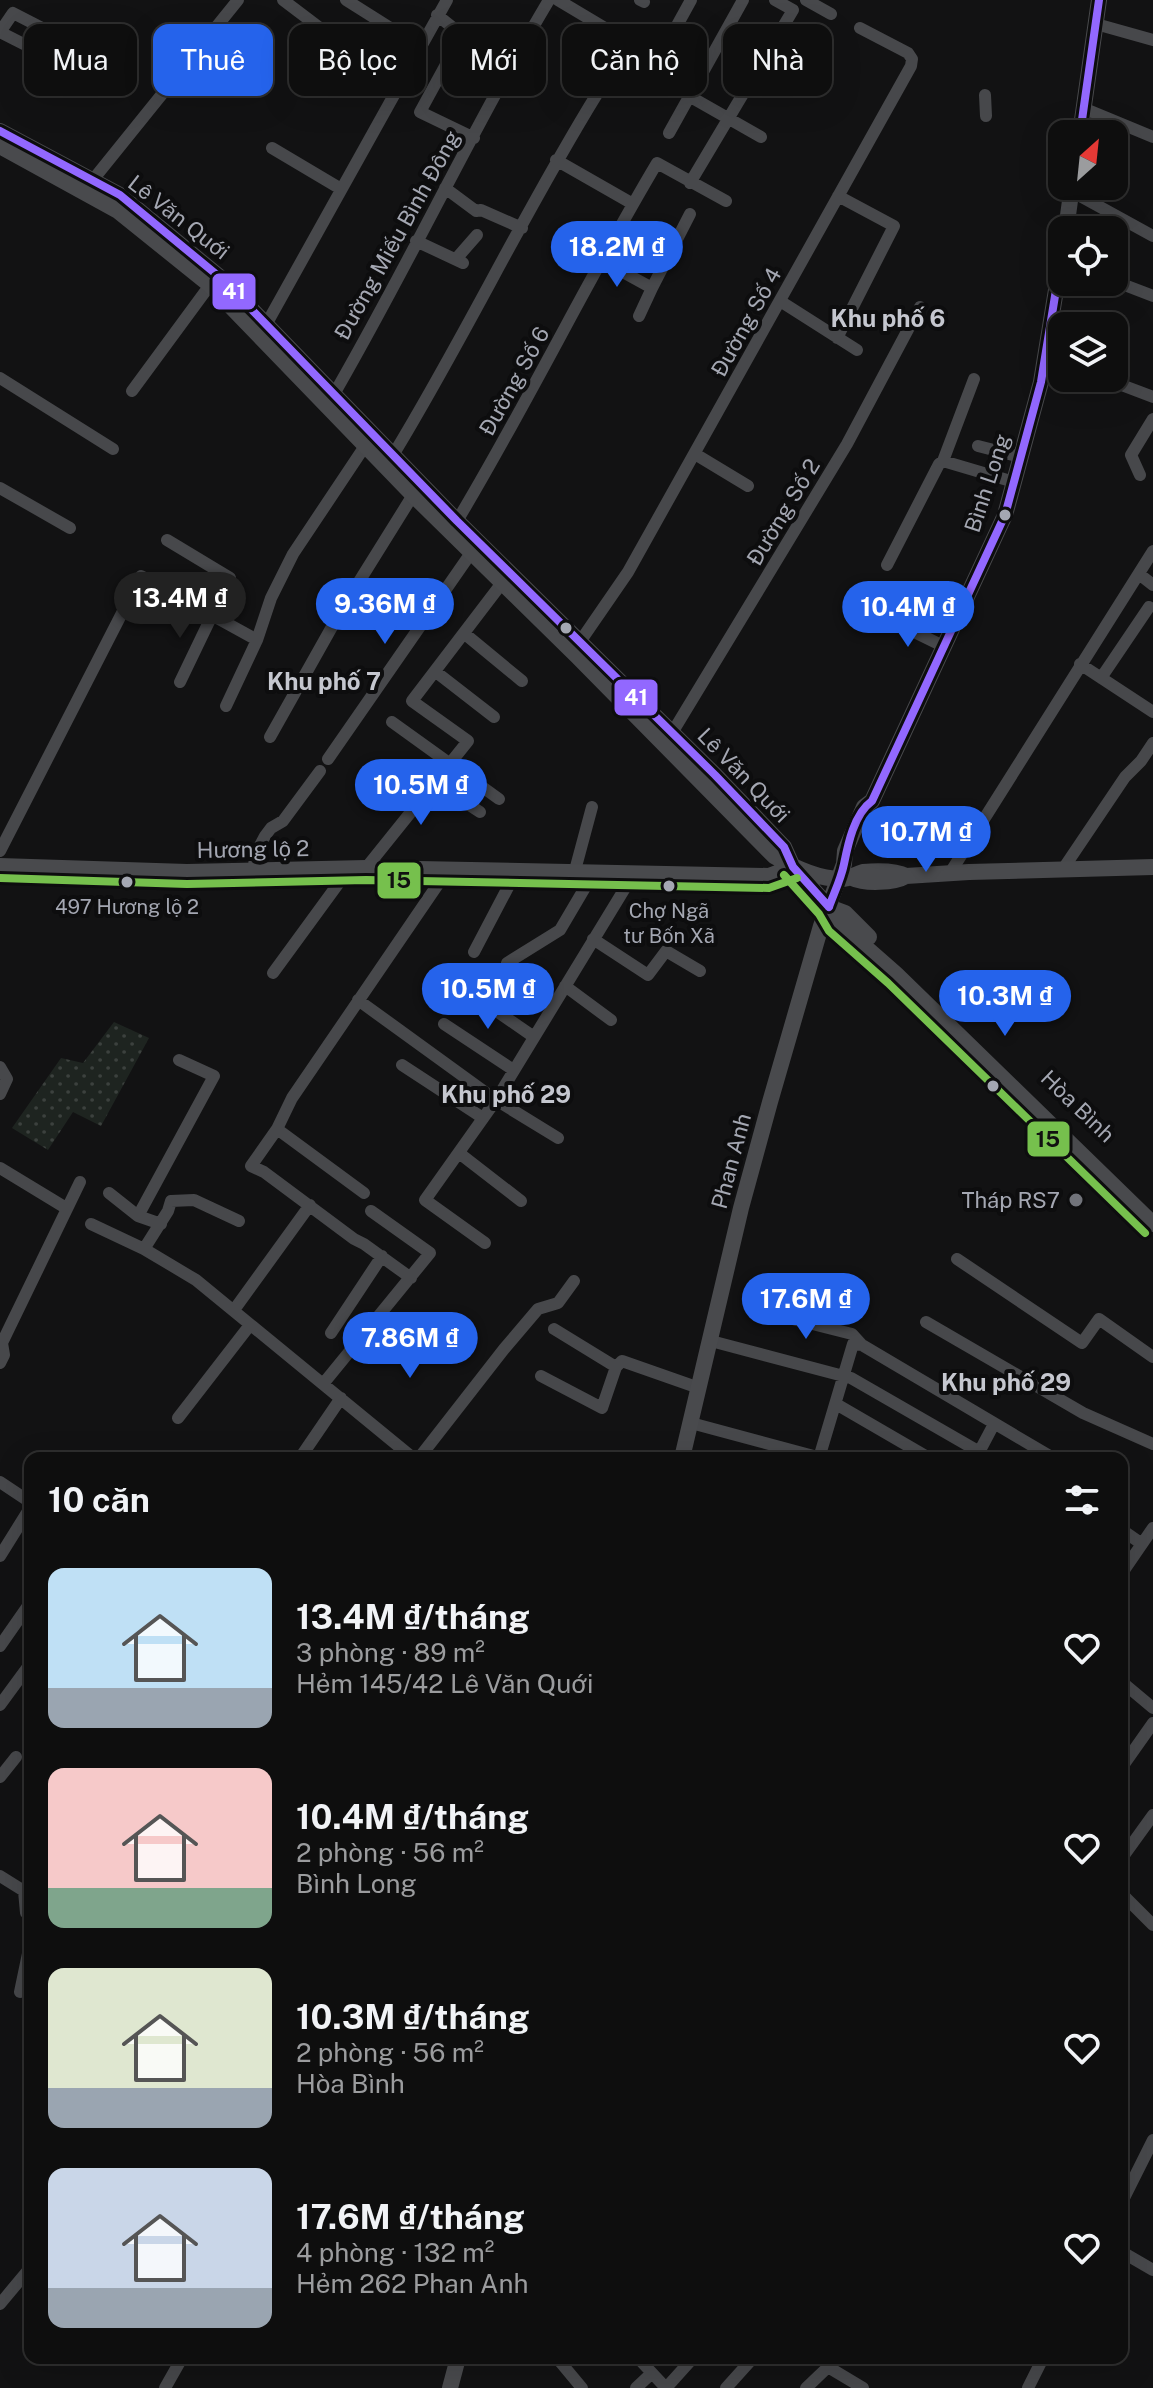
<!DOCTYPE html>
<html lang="vi">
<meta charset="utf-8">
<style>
body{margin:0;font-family:"Public Sans",sans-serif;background:#171717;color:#f1f3f6;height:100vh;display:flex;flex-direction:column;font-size:30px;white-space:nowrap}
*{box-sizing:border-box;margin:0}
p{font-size:26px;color:#9b9c9e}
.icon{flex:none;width:44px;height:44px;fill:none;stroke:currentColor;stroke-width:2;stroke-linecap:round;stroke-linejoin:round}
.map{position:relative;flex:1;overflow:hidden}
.details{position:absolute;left:24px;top:1452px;width:1104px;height:912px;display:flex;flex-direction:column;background:#0e0e0e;border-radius:16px;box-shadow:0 8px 32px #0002,0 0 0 2px #2e2e2e}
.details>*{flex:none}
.guide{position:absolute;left:24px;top:24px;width:1106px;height:72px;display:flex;gap:16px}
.needle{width:52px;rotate:27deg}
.fabs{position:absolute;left:1048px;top:120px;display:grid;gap:16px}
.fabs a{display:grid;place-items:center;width:80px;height:80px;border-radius:16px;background:#0e0e0e;box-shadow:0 8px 32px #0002,0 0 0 2px #2e2e2e;font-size:40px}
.price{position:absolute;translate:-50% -68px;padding:0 18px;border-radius:28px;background:#2563eb;color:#fff;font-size:26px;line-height:52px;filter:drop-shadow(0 2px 4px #0008)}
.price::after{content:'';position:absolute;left:50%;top:48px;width:24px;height:18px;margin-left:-12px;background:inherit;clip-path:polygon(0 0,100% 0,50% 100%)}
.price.selected{background:#222;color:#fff}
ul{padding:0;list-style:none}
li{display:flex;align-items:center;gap:24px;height:200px;padding:0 24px}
li span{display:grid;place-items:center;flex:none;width:224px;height:160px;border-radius:16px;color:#555}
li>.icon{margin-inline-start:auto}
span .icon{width:96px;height:96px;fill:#fffc;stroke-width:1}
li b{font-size:34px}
h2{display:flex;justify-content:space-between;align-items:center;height:96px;padding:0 24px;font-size:34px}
.pill{padding:0 28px;border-radius:16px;background:#0e0e0e;box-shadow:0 8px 32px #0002,0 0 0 2px #2e2e2e;font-size:28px;line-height:72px}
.pill.selected{background:#2563eb;color:#fff}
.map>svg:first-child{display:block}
.grass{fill:url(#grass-dots)}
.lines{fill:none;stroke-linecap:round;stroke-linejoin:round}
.minor{stroke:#47484b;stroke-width:12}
.major{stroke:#494a4d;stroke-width:16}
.bus-1-casing{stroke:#0d0d0e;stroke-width:14}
.bus-2-casing{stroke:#0d0d0e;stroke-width:14}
.bus-1{stroke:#9268ff;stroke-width:8}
.bus-2{stroke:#76c04d;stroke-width:8}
.bus-dot{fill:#a4a7b2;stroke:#0d0d0e;stroke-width:3}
.poi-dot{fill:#71737a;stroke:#0d0d0e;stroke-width:3}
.labels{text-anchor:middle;stroke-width:8;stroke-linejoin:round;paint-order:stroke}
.bus-label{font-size:20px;fill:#a4a7b2;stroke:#0d0d0e}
.street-label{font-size:22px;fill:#a4a7b2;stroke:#0d0d0e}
.poi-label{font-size:22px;fill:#a4a7b2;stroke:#0d0d0e;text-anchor:end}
.neighbourhood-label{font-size:24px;font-weight:bold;fill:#c5c7cf;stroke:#0d0d0e}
.line-badge{stroke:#0d0d0e;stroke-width:3}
.badge-label{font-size:22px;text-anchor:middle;font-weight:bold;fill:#fff}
.pale-badge-label{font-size:22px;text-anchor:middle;font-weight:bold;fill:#111}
</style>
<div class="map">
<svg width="1153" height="2388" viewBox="0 0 1153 2388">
<defs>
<pattern id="grass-dots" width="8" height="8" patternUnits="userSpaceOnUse" patternTransform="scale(2)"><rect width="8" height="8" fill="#1e2420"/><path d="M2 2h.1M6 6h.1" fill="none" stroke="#3c413e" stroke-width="1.8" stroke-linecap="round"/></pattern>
</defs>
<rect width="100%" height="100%" fill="#121213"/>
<path class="grass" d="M114 1022 149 1038 101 1126 73 1112 48 1150 12 1128 61 1058 83 1063Z"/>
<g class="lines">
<path class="minor" d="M283 0 320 28
M346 0 419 46
M558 0 697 83
M640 0 644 2
M806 0 831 14
M437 15 462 35 511 63
M1096 24 1153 40
M782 31 819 49
M0 32 65 65 100 89
M0 32 13 13 85 50
M328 34 402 78
M462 35 420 112 474 138
M658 60 691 0
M985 95 986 116
M689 96 761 137
M1083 108 1153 137
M669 133 743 0
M272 148 341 189
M556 160 633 204
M92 181 238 0
M690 183 793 10 775 0
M445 188 476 211 481 210 522 228
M1071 191 1153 236
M416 241 463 263
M456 259 477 235
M601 260 652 288 639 316
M1114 281 1153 296
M652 288 690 214
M780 301 857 350
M267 323 447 0
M837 338 894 226 838 196
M1046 360 1062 365
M0 378 113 449
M1103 378 1153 397
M132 391 210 285
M330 401C407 269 471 131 549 0
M978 446 1021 457
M695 454 748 486
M393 455C465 337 524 212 597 94
M943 461 974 379
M1140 475 1131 455 1153 419
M0 488 70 528
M454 526C526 407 586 282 657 163L726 201
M167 540 230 578 180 682
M887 565 939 464 943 461 1014 482
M1139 574 1153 585
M888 619 943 646
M465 634 522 681
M575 649 628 572 911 66 912 59 908 53 860 28
M1080 664 1153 712
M436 672 494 717
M1101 678 1149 607
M226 706 257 640 271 598 293 554 365 446
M392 722 499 799
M672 733 847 444 920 307
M270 737 342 609 413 495
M328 759 471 553
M434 782 480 812
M0 851 141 576 257 640
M366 868 468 741 412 701 502 583
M1063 869 1125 777 1141 761 1153 743
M253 871 256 853 265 836 271 828 283 821 320 771
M950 873 1153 551
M574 874 592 807
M593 939 648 975 666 951 700 971
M474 952 516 872
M507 963 560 930 593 874
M273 973 349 869
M565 986 611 1020
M469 992 534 1037
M358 1000 496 1100 558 1138
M444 1024 512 1069
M402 1065 483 1118
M0 1067 7 1079 0 1094
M277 1129 364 1193
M459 1153 521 1201
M0 1168 66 1208
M109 1193 138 1216 161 1224
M138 1216 214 1076 179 1060
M91 1224 144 1249 196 1280 413 1458
M485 1243 425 1200 496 1100 633 875
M144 1249 168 1211 171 1201 194 1200 239 1221
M957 1259 1082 1343 1099 1319 1153 1357
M411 1278 364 1244 354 1239 264 1172 251 1166 277 1129 292 1098 447 871
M234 1310 310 1205
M769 1313 852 1334 862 1345
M926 1322 1083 1413 1153 1444
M369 1328 410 1362 446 1324
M554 1329 616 1367
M331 1333 382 1256
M711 1341 851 1378 990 1458
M0 1363 4 1355 2 1343 80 1182
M541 1376 602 1408 616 1367 622 1361 699 1388
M323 1384 430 1253 371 1211
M836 1404 929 1458
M178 1418 250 1325
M691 1423 821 1458
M256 1458H265
M300 1458 341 1398
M419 1458 504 1349 538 1309 558 1303 574 1281
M819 1458 853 1344 862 1345 1053 1458
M976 1458 994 1424
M0 1482 30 1502
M1122 1530 1142 1544
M0 1556 30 1508
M1122 1573 1153 1528
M0 1646 30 1603
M1122 1682 1153 1708
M0 1705 30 1664
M1122 1767 1153 1723
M0 1777 16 1757
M1122 1858 1153 1815
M0 1876 24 1891 26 1913 30 1915
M1122 1894 1153 1925
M20 1992 30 1944
M1122 2202 1153 2140
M1122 2252 1153 2270
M0 2304 30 2268
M557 2358 582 2388
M638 2358 666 2388
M828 2367 863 2388
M165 2388 182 2358
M636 2388 652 2373
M666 2388 693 2358
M726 2388 753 2358
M806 2388 828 2367
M1028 2388 1043 2358"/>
<path class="major" d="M0 131 120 195 222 279 457 521 715 775 784 847 793 867 829 907 838 923 896 974 1153 1224
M1080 134 1099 0
M0 146 118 211 210 285 413 495 577 656 774 856C793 867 818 879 840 879 849 880 855 874 863 872 876 871 895 870 906 876 894 883 865 884 852 878
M1066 230 1072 186
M0 866 187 872 366 868 769 876 793 867
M906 876 969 872 1153 867
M829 907 845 913 869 937
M682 1458 741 1208 770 1102 821 926 844 864 845 851 864 807 872 801 1005 515 1041 382 1062 253
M450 2388 458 2358"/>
<defs>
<path id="bus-1" d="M0 131 120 195 222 279 457 521 715 775 784 847 793 867 829 907
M1080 134 1099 0
M829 907C834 893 841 879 844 864 848 844 854 814 872 801L1005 515 1041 382 1062 253"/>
<path id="bus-2" d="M784 875 819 914 829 931 888 983 1145 1233
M0 878 187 884 366 880 769 888 797 878"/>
</defs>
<use href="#bus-1" class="bus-1-casing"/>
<use href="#bus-2" class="bus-2-casing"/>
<use href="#bus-1" class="bus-1"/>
<use href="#bus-2" class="bus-2"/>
</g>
<g class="bus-dot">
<circle cx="1005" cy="515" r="7"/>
<circle cx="566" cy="628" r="7"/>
<circle cx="127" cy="882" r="7"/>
<circle cx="669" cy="886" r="7"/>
<circle cx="993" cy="1086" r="7"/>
</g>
<circle class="poi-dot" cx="1076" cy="1200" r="8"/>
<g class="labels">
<g class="bus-label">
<text x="127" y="914">497 Hương lộ 2</text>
<text x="669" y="918">Chợ Ngã<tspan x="669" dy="25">tư Bốn Xã</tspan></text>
</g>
<g class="street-label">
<text transform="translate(179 217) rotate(38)" y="8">Lê Văn Quới</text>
<text transform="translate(397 235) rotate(-61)" y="8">Đường Miếu Bình Đông</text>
<text transform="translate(746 322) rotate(-61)" y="8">Đường Số 4</text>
<text transform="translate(514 381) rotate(-61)" y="8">Đường Số 6</text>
<text transform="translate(987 483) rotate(-72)" y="8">Bình Long</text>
<text transform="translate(783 512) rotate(-59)" y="8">Đường Số 2</text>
<text transform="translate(744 775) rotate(46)" y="8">Lê Văn Quới</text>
<text transform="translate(253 849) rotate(-1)" y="8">Hương lộ 2</text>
<text transform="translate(1078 1106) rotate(44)" y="8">Hòa Bình</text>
<text transform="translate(731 1161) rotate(-75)" y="8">Phan Anh</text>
</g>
<g class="poi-label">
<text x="1060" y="1208">Tháp RS7</text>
</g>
<g class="neighbourhood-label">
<text x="888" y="327">Khu phố 6</text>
<text x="324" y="690">Khu phố 7</text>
<text x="506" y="1103">Khu phố 29</text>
<text x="1006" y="1391">Khu phố 29</text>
</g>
</g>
<g class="line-badge">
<rect x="211" y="272" width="46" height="39" rx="8" fill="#9268ff"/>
<rect x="613" y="678" width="46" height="39" rx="8" fill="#9268ff"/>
<rect x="376" y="861" width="46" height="39" rx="8" fill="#76c04d"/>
<rect x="1026" y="1120" width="45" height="38" rx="8" fill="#76c04d"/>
</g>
<g class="badge-label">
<text x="234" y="299">41</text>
<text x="636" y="705">41</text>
</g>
<g class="pale-badge-label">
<text x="399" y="888">15</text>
<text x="1048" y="1147">15</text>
</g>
</svg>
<div class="fabs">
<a><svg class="needle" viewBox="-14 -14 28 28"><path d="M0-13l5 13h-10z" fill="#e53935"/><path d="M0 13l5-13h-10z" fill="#9b9c9e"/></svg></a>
<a><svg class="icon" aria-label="locate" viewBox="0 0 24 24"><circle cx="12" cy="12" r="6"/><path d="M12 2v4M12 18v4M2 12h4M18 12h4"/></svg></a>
<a><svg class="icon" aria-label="layers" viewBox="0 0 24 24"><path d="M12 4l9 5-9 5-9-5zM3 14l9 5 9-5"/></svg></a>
</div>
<b class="price" style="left:617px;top:289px">18.2M ₫</b>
<b class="price selected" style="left:180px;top:640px">13.4M ₫</b>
<b class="price" style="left:385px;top:646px">9.36M ₫</b>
<b class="price" style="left:908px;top:649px">10.4M ₫</b>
<b class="price" style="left:421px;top:827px">10.5M ₫</b>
<b class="price" style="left:926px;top:874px">10.7M ₫</b>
<b class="price" style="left:488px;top:1031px">10.5M ₫</b>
<b class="price" style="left:1005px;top:1038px">10.3M ₫</b>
<b class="price" style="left:806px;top:1341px">17.6M ₫</b>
<b class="price" style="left:410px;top:1380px">7.86M ₫</b>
<div class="guide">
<a class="pill">Mua</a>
<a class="pill selected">Thuê</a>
<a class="pill">Bộ lọc</a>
<a class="pill">Mới</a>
<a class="pill">Căn hộ</a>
<a class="pill">Nhà</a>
</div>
<section class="details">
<h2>10 căn<svg class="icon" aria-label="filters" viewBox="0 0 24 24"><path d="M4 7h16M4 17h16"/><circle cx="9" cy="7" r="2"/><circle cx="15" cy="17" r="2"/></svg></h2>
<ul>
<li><span style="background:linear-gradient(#bfe0f5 75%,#9aa5b1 0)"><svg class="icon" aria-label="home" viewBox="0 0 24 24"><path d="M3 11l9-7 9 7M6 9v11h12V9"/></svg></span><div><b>13.4M ₫/tháng</b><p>3 phòng · 89 m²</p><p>Hẻm 145/42 Lê Văn Quới</p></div><svg class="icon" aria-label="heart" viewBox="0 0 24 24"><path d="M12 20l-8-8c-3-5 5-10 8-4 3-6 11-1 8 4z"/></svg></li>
<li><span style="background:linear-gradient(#f6c9c9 75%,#7fa58c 0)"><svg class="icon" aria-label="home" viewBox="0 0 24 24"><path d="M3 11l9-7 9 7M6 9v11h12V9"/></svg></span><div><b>10.4M ₫/tháng</b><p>2 phòng · 56 m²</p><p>Bình Long</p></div><svg class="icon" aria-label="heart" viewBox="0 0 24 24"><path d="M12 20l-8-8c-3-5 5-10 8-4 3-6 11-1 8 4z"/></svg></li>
<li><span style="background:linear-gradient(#dfe7d0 75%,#9aa5b1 0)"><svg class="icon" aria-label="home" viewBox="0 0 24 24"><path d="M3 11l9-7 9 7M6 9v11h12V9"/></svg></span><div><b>10.3M ₫/tháng</b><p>2 phòng · 56 m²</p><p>Hòa Bình</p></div><svg class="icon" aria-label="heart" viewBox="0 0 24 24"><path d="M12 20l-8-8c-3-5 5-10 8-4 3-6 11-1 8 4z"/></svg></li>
<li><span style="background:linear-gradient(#c9d6e8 75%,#9aa5b1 0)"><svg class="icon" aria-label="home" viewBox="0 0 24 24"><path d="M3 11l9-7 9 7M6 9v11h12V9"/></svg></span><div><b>17.6M ₫/tháng</b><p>4 phòng · 132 m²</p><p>Hẻm 262 Phan Anh</p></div><svg class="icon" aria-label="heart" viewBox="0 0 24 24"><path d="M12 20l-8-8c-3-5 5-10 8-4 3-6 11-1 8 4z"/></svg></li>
</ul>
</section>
</div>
